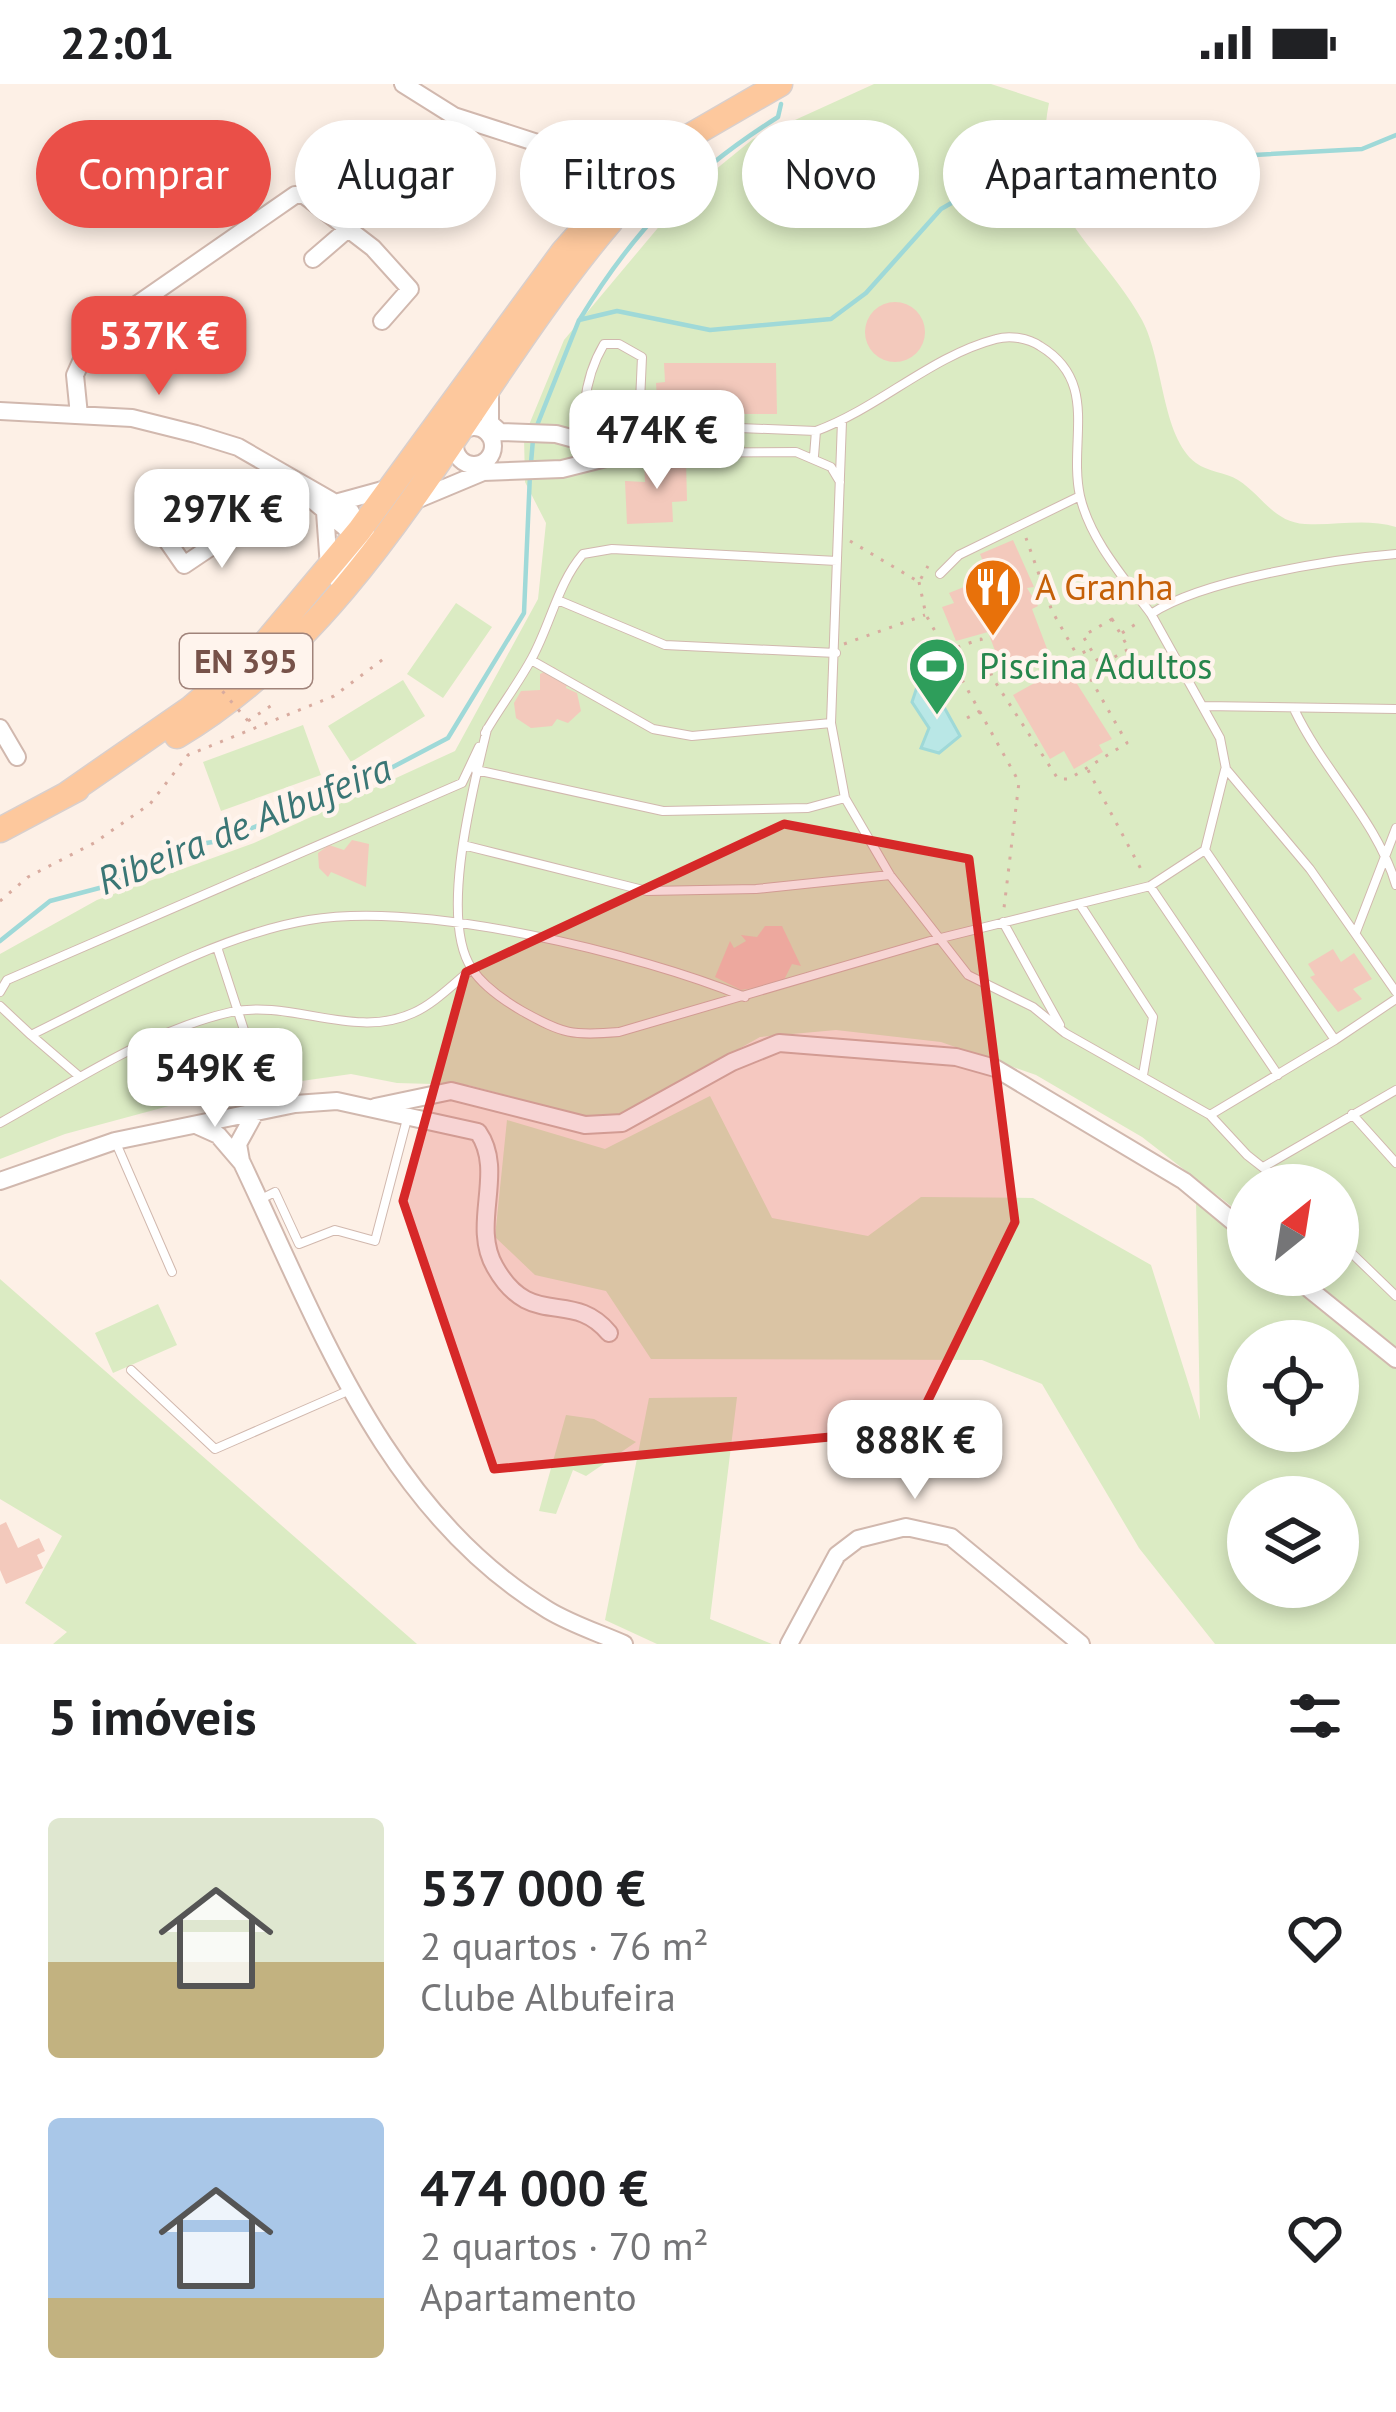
<!DOCTYPE html>
<html lang="pt">
<meta charset="utf-8">
<style>
body{margin:0;font-family:"PT Sans",sans-serif;background:#f2f2f2;color:#202124;height:100vh;display:flex;flex-direction:column;font-size:45px;white-space:nowrap}
*{box-sizing:border-box;margin:0}
p{font-size:39px;color:#757577}
.icon{flex:none;width:66px;height:66px;fill:none;stroke:currentColor;stroke-width:2;stroke-linecap:round;stroke-linejoin:round}
.map{position:relative;height:1560px;overflow:hidden}
.side{display:flex;flex-direction:column;background:#fff;flex:1}
.side>*{flex:none}
.top-card{position:absolute;left:36px;top:36px;width:1326px;height:108px;display:flex;gap:24px}
.needle{width:78px;rotate:30deg}
.tools{position:absolute;left:1227px;top:1080px;display:grid;gap:24px}
.tools a{display:grid;place-items:center;width:132px;height:132px;border-radius:50%;background:#fff;box-shadow:0 6px 18px #0003;font-size:60px}
.price{position:absolute;translate:-50% -102px;padding:0 27px;border-radius:24px;background:#fff;color:#222;font-size:39px;line-height:78px;filter:drop-shadow(0 3px 6px #0008)}
.price::after{content:'';position:absolute;left:50%;top:72px;width:36px;height:27px;margin-left:-18px;background:inherit;clip-path:polygon(0 0,100% 0,50% 100%)}
.price.on{background:#ea4f48;color:#fff}
ul{padding:0;list-style:none}
li{display:flex;align-items:center;gap:36px;height:300px;padding:0 48px}
li span{display:grid;place-items:center;flex:none;width:336px;height:240px;border-radius:12px;color:#555}
li>.icon{margin-inline-start:auto}
span .icon{width:144px;height:144px;fill:#fffc;stroke-width:1}
li b{font-size:51px}
h2{display:flex;justify-content:space-between;align-items:center;height:144px;padding:0 48px;font-size:51px}
.chip{padding:0 42px;border-radius:54px;background:#fff;box-shadow:0 6px 18px #0003;font-size:42px;line-height:108px}
.chip.on{background:#ea4f48;color:#fff}
.status{display:flex;justify-content:space-between;align-items:center;height:84px;padding:0 60px;background:#fff;direction:ltr}
.status svg{height:33px;fill:currentColor}
.map>svg:first-child{display:block}
.green{fill:#dbebc3;fill-rule:evenodd}
.water{fill:#b9e7e6;stroke:#9fd9d8;stroke-width:3}
.lines{fill:none;stroke-linecap:round;stroke-linejoin:round}
.stream{stroke:#9fd9d8;stroke-width:4.5}
.building{fill:#f3c9bc}
.lane-casing{stroke:#d1b8ae;stroke-width:10}
.street-casing{stroke:#d1b8ae;stroke-width:20}
.primary-casing{stroke:#d9cfcc;stroke-width:27}
.path{stroke:#d8ab9f;stroke-width:3;stroke-dasharray:3 9;stroke-linecap:butt}
.lane{stroke:#fff;stroke-width:8}
.street{stroke:#fff;stroke-width:16}
.primary{stroke:#fdc89d;stroke-width:24}
.path-bridge{stroke:#d8ab9f;stroke-width:3;stroke-dasharray:3 9;stroke-linecap:butt}
.marked{fill:#d62828;fill-opacity:0.2;stroke:#d62828;stroke-width:9;stroke-linejoin:round}
.labels{text-anchor:middle;stroke-width:9;stroke-linejoin:round;paint-order:stroke}
.shield{fill:#fff4ed;stroke:#a0837a;stroke-width:3}
.shield-label{font-size:33px;font-weight:bold;fill:#775249}
.food-label{font-size:36px;fill:#c56008;stroke:#fff4ed;text-anchor:start}
.leisure-label{font-size:36px;fill:#27864d;stroke:#fff4ed;text-anchor:start}
.water-label{font-size:39px;font-style:italic;fill:#3a7675;stroke:#fff4ed}
</style>
<div class="status"><b>22:01</b><svg viewBox="0 0 49 12"><path d="M0 12V9h3v3zM5 12V6h3v6zM10 12V3h3v9zM15 12V0h3v12zM26 1h20v11H26zM47 4h2v5h-2z"/></svg></div>
<div class="map">
<svg width="1396" height="1560" viewBox="0 0 1396 1560">
<rect width="100%" height="100%" fill="#fdf0e6"/>
<path class="green" d="M874 0H991L1049 19C1028 125 1097 156 1142 236 1164 277 1161 352 1196 379 1208 388 1225 388 1238 396 1262 411 1273 438 1305 440 1336 442 1365 434 1396 443V1264L1308 1191H1338V1101H1248V1135L1142 1053 1036 991 941 958 836 946 760 953 623 1030 587 1033 468 1001 397 999 351 990 217 1009 65 1050 0 1075V870L97 816 254 759 455 667 538 515 546 439 525 398 524 353 564 256 688 108 753 55Z
M456 519 492 543 443 614 407 590Z
M403 596 425 632 351 678 328 642Z
M303 641 321 691 221 727 203 678Z
M710 1012 772 1134 868 1152 921 1113 1033 1114 1151 1181 1200 1336 1196 1116 1248 1162V1191H1283L1396 1284V1560H1215L1139 1464 1042 1300 982 1276 651 1275 606 1207 535 1191 495 1153 507 1036 605 1065ZM1248 1257H1338V1347H1248ZM1248 1413H1338V1503H1248Z
M0 1195 417 1560H53L67 1548 25 1519 62 1452 0 1415Z
M158 1220 177 1261 113 1289 95 1249Z
M737 1313 710 1535 772 1560H657L605 1536 649 1314Z
M566 1331 594 1335 636 1358 586 1392 573 1386 556 1430 539 1427Z"/>
<path class="water" d="M929 596 960 652 939 669 921 664 929 644 912 618 917 603Z"/>
<g class="lines">
<path class="stream" d="M580 235C634 146 689 89 778 33L781 20
M536 344 579 236 617 227 710 246 831 235 866 209 941 125 1021 79C1049 95 1073 84 1089 57L1115 55 1215 80 1236 72 1362 65 1396 51
M531 379 533 355
M0 857 50 817 107 802 194 761 219 757 351 705 448 654 524 529 530 390"/>
</g>
<path class="building" d="M865 248a30 30 0 1 1 60 0a30 30 0 1 1-60 0Z
M664 279H776L777 330H658L656 299 665 298Z
M644 376H686L687 417 672 418 673 438 627 440 625 397 645 398Z
M1013 456 1034 503 1027 504 1038 522 1032 525 1049 570 1004 591 988 548 956 557 942 523 954 519 949 509 989 493 980 470Z
M1056 578 1062 588 1067 584 1112 655 1099 661 1103 668 1074 685 1064 667 1050 675 1013 611 1040 596 1035 589Z
M554 583 568 595 566 604 577 609 581 627 568 639 557 635 552 642 531 644 516 634 514 619 521 607 540 606V590Z
M352 756 369 760 366 803 331 788 328 793 319 784 318 769 329 761 344 766Z
M765 842H782L801 882 792 880 784 896 768 902 741 906 715 893 730 857 734 864 746 857 741 851 757 853Z
M1333 865 1341 878 1354 869 1372 895 1353 905 1362 915 1338 928 1310 893 1315 891 1308 880Z
M6 1438 18 1464 39 1454 45 1467 37 1471 43 1484 6 1500 0 1486V1441Z"/>
<g class="lines">
<defs>
<path id="lane" d="M591 355 639 340 816 347
M627 369 796 368 831 383 840 398
M814 372 816 347C879 324 931 272 996 255 1010 251 1028 254 1040 262 1100 298 1068 356 1080 412 1090 456 1125 495 1151 530
M596 377C576 344 584 294 604 260H619L642 273 639 340
M1396 470C1334 475 1201 496 1151 530L1220 654 1226 685 1310 785 1396 908
M940 490 959 471 1080 412
M560 517 665 561 836 569
M531 576 653 645 692 652 831 639
M1204 622 1396 625
M1295 627C1325 689 1377 737 1396 801
M487 645C474 701 438 835 472 885 483 902 505 917 522 927 563 950 572 952 619 948L937 855 1150 802 1205 766 1335 956 1210 1031 1065 949 1033 923 968 891 890 791 845 714 831 639 842 337
M485 649C500 623 518 600 532 574 551 539 558 499 583 470L612 465 837 477
M476 686 663 727 808 724 845 714
M463 761 647 807 756 805 890 791
M1205 766 1225 686
M1150 802 1278 991
M1081 822 1153 933 1143 991
M1003 838 1060 941
M1356 848 1396 744
M218 866 257 986
M0 908 7 896 462 699 479 663
M0 922 31 951C115 910 217 851 309 836 424 817 637 869 745 913
M31 951 80 993
M1335 956 1396 915
M1352 1030 1396 1079
M1210 1031 1247 1071 1285 1101
M0 1039C74 998 148 947 231 928 291 915 355 956 413 929 434 920 454 899 472 885
M116 1059 172 1188
M1265 1082 1396 1006
M261 1115 275 1108 299 1160 335 1146 375 1157 407 1035
M1338 1156 1396 1212
M131 1286 215 1365 350 1306"/>
<path id="street" d="M403 0 454 32 553 64 598 87 613 89 647 76
M561 77C587 91 596 111 584 139
M313 175 349 144
M490 306V339L500 348 556 350 622 368
M0 327 132 334 196 350 238 363 351 428 360 455 337 495
M79 331 75 291 93 251 295 111H304L373 164 410 205 382 237
M455 362a19 19 0 1 1 38 0a19 19 0 1 1-38 0Z
M304 409 348 446 366 449
M416 416 483 388 562 385 626 369
M339 418 390 404
M325 428 329 483
M159 445 184 481 239 444 289 396
M0 644 17 673
M375 1023 451 1007 585 1041 622 1039 732 978 779 959 956 973 995 984 1184 1097 1248 1150
M198 1042 218 1051 242 1079C320 1243 385 1427 548 1526 571 1540 599 1549 624 1560
M241 1077 238 1060 255 1029
M0 1097 115 1057 295 1020 337 1017 478 1048C506 1088 470 1140 495 1183 531 1247 572 1204 609 1249
M1292 1191 1396 1275
M789 1560 837 1471 858 1455 906 1443 951 1453 1081 1560"/>
<path id="primary" d="M177 652C373 535 467 306 611 137
M67 710 191 624 260 565 359 447 563 168 603 123 659 70 780 0
M0 746 77 705"/>
</defs>
<use href="#lane" class="lane-casing"/>
<use href="#street" class="street-casing"/>
<use href="#primary" class="primary-casing"/>
<path class="path" d="M850 457 919 498 928 482
M919 498 926 531 1019 698 1004 824
M1112 535 1129 565 1100 581 1083 552Z
M1122 549 1139 538
M844 560 925 531
M946 567 981 555 992 593 1058 695H1069L1127 659 1052 527 1026 454
M1062 581 1091 564
M187 588 199 580
M967 634 980 627
M248 637 272 621
M1088 686 1143 789
M0 817 28 793 94 759 150 720 188 671 334 612 386 573"/>
<use href="#lane" class="lane"/>
<use href="#street" class="street"/>
<use href="#primary" class="primary"/>
<path class="path-bridge" d="M199 580 248 637"/>
</g>
<path class="marked" d="M784 740 969 775 1015 1138 914 1345 494 1385 403 1117 466 888Z"/>
<defs>
<symbol id="restaurant-pin" viewBox="-11 -11 22 30"><path d="M0 17L-7.5 6A9.5 9.5 0 1 1 7.5 6Z" fill="#e8710a" stroke="#fff4ed"/><path d="M-5-6h1v4h1v-4h1v4h1v-4h1v5L-1.5 .5V6h-2V.5L-5-1ZM5-6V6H3V1.5H1.5Q1.5-4 5-6Z" fill="#fff"/></symbol>
<symbol id="stadium-pin" viewBox="-11 -11 22 30"><path d="M0 17L-7.5 6A9.5 9.5 0 1 1 7.5 6Z" fill="#2e9e5b" stroke="#fff4ed"/><path d="M0-5a6.5 5 0 1 0 0 10a6.5 5 0 1 0 0-10ZM-3.5-1.8h7v3.6h-7Z" fill="#fff"/></symbol>
</defs>
<g fill-rule="evenodd">
<use href="#restaurant-pin" x="960" y="470" width="66" height="90"/>
<use href="#stadium-pin" x="904" y="549" width="66" height="90"/>
</g>
<g class="labels">
<rect class="shield" x="180" y="550" width="132" height="54" rx="9"/>
<g class="shield-label">
<text x="246" y="589">EN 395</text>
</g>
<g class="food-label">
<text x="1035" y="516">A Granha</text>
</g>
<g class="leisure-label">
<text x="979" y="595">Piscina Adultos</text>
</g>
<g class="water-label">
<text transform="translate(244 740) rotate(-22)" y="14">Ribeira de Albufeira</text>
</g>
</g>
</svg>
<div class="tools">
<a><svg class="needle" viewBox="-14 -14 28 28"><path d="M0-13l5 13h-10z" fill="#e53935"/><path d="M0 13l5-13h-10z" fill="#757577"/></svg></a>
<a><svg class="icon" aria-label="locate" viewBox="0 0 24 24"><circle cx="12" cy="12" r="6"/><path d="M12 2v4M12 18v4M2 12h4M18 12h4"/></svg></a>
<a><svg class="icon" aria-label="layers" viewBox="0 0 24 24"><path d="M12 4l9 5-9 5-9-5zM3 14l9 5 9-5"/></svg></a>
</div>
<b class="price on" style="left:159px;top:314px">537K €</b>
<b class="price" style="left:657px;top:408px">474K €</b>
<b class="price" style="left:222px;top:487px">297K €</b>
<b class="price" style="left:215px;top:1046px">549K €</b>
<b class="price" style="left:915px;top:1418px">888K €</b>
<div class="top-card">
<a class="chip on">Comprar</a>
<a class="chip">Alugar</a>
<a class="chip">Filtros</a>
<a class="chip">Novo</a>
<a class="chip">Apartamento</a>
</div>
</div>
<section class="side">
<h2>5 imóveis<svg class="icon" aria-label="filters" viewBox="0 0 24 24"><path d="M4 7h16M4 17h16"/><circle cx="9" cy="7" r="2"/><circle cx="15" cy="17" r="2"/></svg></h2>
<ul>
<li><span style="background:linear-gradient(#dfe7d0 60%,#c2b280 0)"><svg class="icon" aria-label="home" viewBox="0 0 24 24"><path d="M3 11l9-7 9 7M6 9v11h12V9"/></svg></span><div><b>537 000 €</b><p>2 quartos · 76 m²</p><p>Clube Albufeira</p></div><svg class="icon" aria-label="heart" viewBox="0 0 24 24"><path d="M12 20l-8-8c-3-5 5-10 8-4 3-6 11-1 8 4z"/></svg></li>
<li><span style="background:linear-gradient(#a9c7e8 75%,#c2b280 0)"><svg class="icon" aria-label="home" viewBox="0 0 24 24"><path d="M3 11l9-7 9 7M6 9v11h12V9"/></svg></span><div><b>474 000 €</b><p>2 quartos · 70 m²</p><p>Apartamento</p></div><svg class="icon" aria-label="heart" viewBox="0 0 24 24"><path d="M12 20l-8-8c-3-5 5-10 8-4 3-6 11-1 8 4z"/></svg></li>
</ul>
</section>
